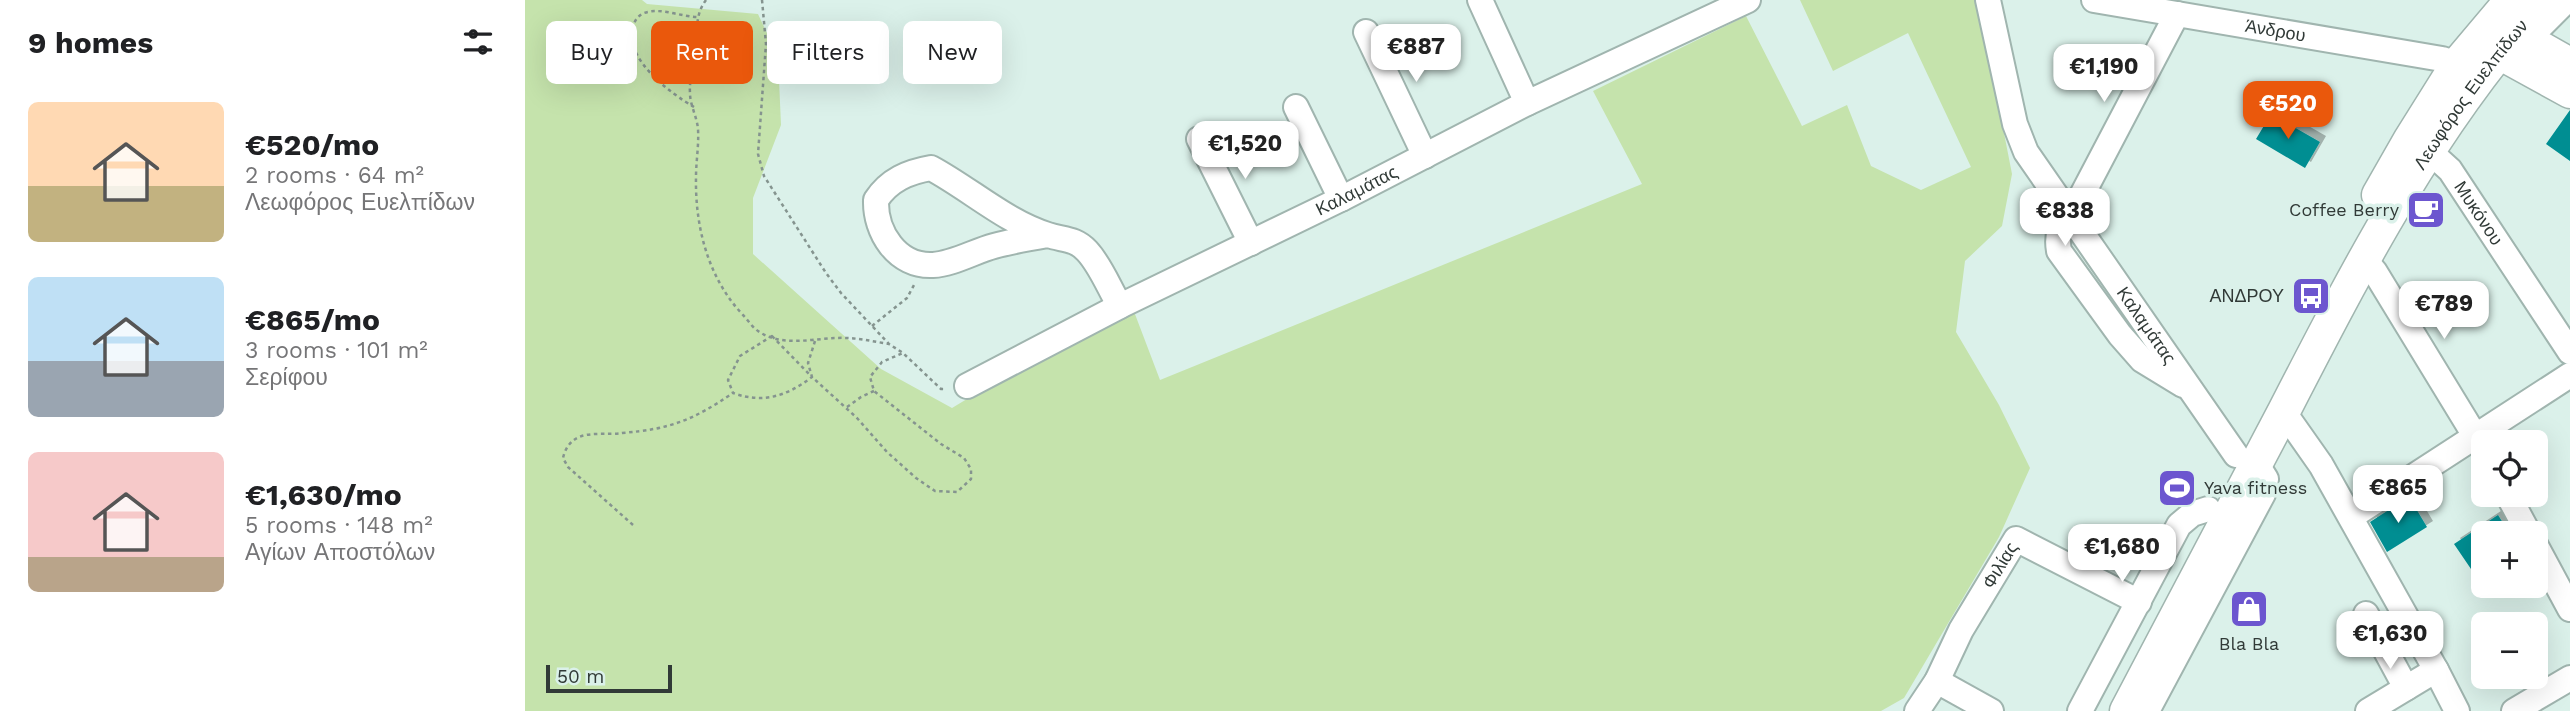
<!DOCTYPE html>
<meta charset="utf-8">
<style>
body{margin:0;font-family:"Work Sans",sans-serif;background:#f6f6f6;color:#202124;height:100vh;display:flex;flex-direction:column;font-size:26px;white-space:nowrap}
*{box-sizing:border-box;margin:0}
p{font-size:23px;color:#757577}
.icon{flex:none;width:38px;height:38px;fill:none;stroke:currentColor;stroke-width:2;stroke-linecap:round;stroke-linejoin:round}
.map{position:relative;flex:1;overflow:hidden}
.drawer{display:flex;flex-direction:column;background:#fff;width:525px}
.drawer>*{flex:none}
.guide{position:absolute;left:21px;top:21px;width:665px;height:63px;display:flex;gap:14px}
.controls{position:absolute;left:1946px;top:430px;display:grid;gap:14px}
.controls a{display:grid;place-items:center;width:77px;height:77px;border-radius:10px;background:#fff;box-shadow:0 7px 28px #0002;font-size:35px}
.scale{position:absolute;left:21px;bottom:18px;width:126px;box-sizing:border-box;padding-left:7px;border:4px solid #313a37;border-top:0;font-size:19px;line-height:24px;white-space:nowrap;color:#313a37;-webkit-text-stroke:5px #dbf1ea;paint-order:stroke}
.price{position:absolute;translate:-50% -60px;padding:0 16px;border-radius:14px;background:#fff;color:#222;font-size:23px;line-height:46px;filter:drop-shadow(0 2px 4px #0008)}
.price::after{content:'';position:absolute;left:50%;top:42px;width:21px;height:16px;margin-left:-10px;background:inherit;clip-path:polygon(0 0,100% 0,50% 100%)}
.price.selected{background:#ea580c;color:#fff}
ul{padding:0;list-style:none}
li{display:flex;align-items:center;gap:21px;height:175px;padding:0 28px}
li span{display:grid;place-items:center;flex:none;width:196px;height:140px;border-radius:10px;color:#555}
li>.icon{margin-inline-start:auto}
span .icon{width:84px;height:84px;fill:#fffc;stroke-width:1}
li b{font-size:30px}
h2{display:flex;justify-content:space-between;align-items:center;height:84px;padding:0 28px;font-size:30px}
.tag{padding:0 24px;border-radius:10px;background:#fff;box-shadow:0 7px 28px #0002;font-size:24px;line-height:63px}
.tag.selected{background:#ea580c;color:#fff}
main{display:flex;flex:1;min-height:0}
.map>svg:first-child{display:block}
.green{fill:#c5e3ac}
.building{fill:#008e92;filter:url(#shadow)}
.lines{fill:none;stroke-linecap:round;stroke-linejoin:round}
.minor-casing{stroke:#a0b5af;stroke-width:28}
.major-casing{stroke:#a0b5af;stroke-width:35}
.path{stroke:#85948f;stroke-width:2.5;stroke-dasharray:3.5 3.5;stroke-linecap:butt}
.minor{stroke:#fff;stroke-width:24}
.major{stroke:#fff;stroke-width:32}
.labels{text-anchor:middle;stroke-width:7;stroke-linejoin:round;paint-order:stroke}
.street-label{font-size:18px;fill:#313a37;stroke:#dbf1ea}
.poi-label{font-size:18px;fill:#313a37;stroke:#dbf1ea;text-anchor:end}
</style>
<main>
<section class="drawer">
<h2>9 homes<svg class="icon" aria-label="filters" viewBox="0 0 24 24"><path d="M4 7h16M4 17h16"/><circle cx="9" cy="7" r="2"/><circle cx="15" cy="17" r="2"/></svg></h2>
<ul>
<li><span style="background:linear-gradient(#ffd9b3 60%,#c2b280 0)"><svg class="icon" aria-label="home" viewBox="0 0 24 24"><path d="M3 11l9-7 9 7M6 9v11h12V9"/></svg></span><div><b>€520/mo</b><p>2 rooms · 64 m²</p><p>Λεωφόρος Ευελπίδων</p></div></li>
<li><span style="background:linear-gradient(#bfe0f5 60%,#9aa5b1 0)"><svg class="icon" aria-label="home" viewBox="0 0 24 24"><path d="M3 11l9-7 9 7M6 9v11h12V9"/></svg></span><div><b>€865/mo</b><p>3 rooms · 101 m²</p><p>Σερίφου</p></div></li>
<li><span style="background:linear-gradient(#f6c9c9 75%,#b9a48a 0)"><svg class="icon" aria-label="home" viewBox="0 0 24 24"><path d="M3 11l9-7 9 7M6 9v11h12V9"/></svg></span><div><b>€1,630/mo</b><p>5 rooms · 148 m²</p><p>Αγίων Αποστόλων</p></div></li>
</ul>
</section>
<div class="map">
<svg width="2045" height="711" viewBox="0 0 2045 711">
<defs>
<filter id="shadow"><feDropShadow dx="6" dy="-6" stdDeviation="0" flood-color="#0004"/></filter>
</defs>
<rect width="100%" height="100%" fill="#dbf1ea"/>
<path class="green" d="M0 0H117L122 4 233 14 253 57 256 125 228 198V254L356 369 427 408 605 301 635 380 1117 184 1068 91 1221 16 1277 126 1322 105 1346 166 1396 190 1446 167 1383 33 1308 71 1275 0H1453L1487 174 1477 226 1440 261 1431 332 1474 405 1505 468 1474 537 1379 698 1356 711H0Z"/>
<path class="building" d="M2045 110V161L2021 144Z
M1746 114 1795 142 1780 168 1731 139Z
M1884 497 1902 527 1862 552 1845 522Z
M1973 515 1985 534H1958V561L1946 569 1929 544Z"/>
<g class="lines">
<defs>
<g id="minor">
<path d="M955 0 1002 103"/>
<path id="s1" d="M1463 0 1490 124 1501 152 1711 455"/>
<path id="s2" d="M1569 0 1917 59 1932 64"/>
<path d="M1652 14 1546 216C1535 229 1531 234 1534 251L1595 335 1617 360 1658 385"/>
<path d="M2000 30 2017 25 2042 0"/>
<path d="M841 32 900 156"/>
<path d="M771 107 816 199"/>
<path d="M674 139 726 243"/>
<path id="s3" d="M1904 151 1925 170 2045 352"/>
<path d="M523 235C505 238 487 241 469 246 450 251 428 264 408 265 372 267 350 232 351 200 364 180 383 172 406 168 445 189 481 222 523 235 538 240 550 238 562 251 576 266 584 288 595 306"/>
<path d="M1840 260 1850 272 1958 449"/>
<path id="s4" d="M442 386 595 306 816 199 1002 103 1223 0"/>
<path d="M1758 411 1796 465 1911 670 1932 711"/>
<path d="M1983 495 2004 534"/>
<path d="M1826 517 2045 375"/>
<path d="M2011 546 2045 609"/>
<path d="M1841 614 1881 688"/>
<path d="M1412 681 1466 711"/>
<path id="s5" d="M1392 711 1412 681 1436 630 1491 539 1614 602"/>
<path d="M1555 711 1654 525 1667 514 1683 509"/>
<path d="M1622 711 1738 494 1741 479 1731 463"/>
<path d="M1843 711 1911 670"/>
<path d="M1989 711 2045 678"/>
</g>
<g id="major">
<path d="M1972 23 2045 64"/>
<path d="M1954 42 2045 92"/>
<path d="M1853 195 1885 139 1932 64 1986 0"/>
<path id="s6" d="M1601 711C1653 611 1706 511 1759 411 1833 267 1909 120 2019 0"/>
</g>
</defs>
<use href="#minor" class="minor-casing"/>
<use href="#major" class="major-casing"/>
<path class="path" d="M181 0C169 16 173 32 171 51 169 65 164 79 165 93 165 105 172 117 173 129 174 146 171 161 171 177 170 227 183 278 218 315 223 320 227 327 233 331 256 347 285 339 311 338 329 337 346 341 364 344
M237 0 241 44 233 154 239 176 301 273 316 293 364 344 378 353 416 389H421
M169 107C145 93 101 60 107 29 109 22 112 16 119 13 136 7 156 17 173 17
M347 326 382 298 389 285
M247 336 287 377C262 396 238 404 208 393L203 380 215 356Z
M290 341 283 363 287 377 332 418 362 452 391 478 410 491 432 492 446 479V469L439 458 416 444 349 391 345 377 357 362 378 353
M322 407 336 397 349 391
M108 525 43 467 38 458C40 449 45 441 54 437 66 432 84 435 97 433 146 429 168 420 208 393"/>
<use href="#minor" class="minor"/>
<use href="#major" class="major"/>
</g>
<defs>
<symbol id="cafe-square" viewBox="-11 -11 22 22"><rect x="-9" y="-9" width="18" height="18" rx="4" fill="#6c56cf" stroke="#dbf1ea"/><path d="M-5.5-4.5H6V0H3Q3 3.5 0 3.5H-2.5Q-5.5 3.5-5.5 0ZM3-3.2v2h1.7v-2ZM-6 4.5H4V6H-6Z" fill="#fff"/></symbol>
<symbol id="bus-square" viewBox="-11 -11 22 22"><rect x="-9" y="-9" width="18" height="18" rx="4" fill="#6c56cf" stroke="#dbf1ea"/><path d="M-5-6H5V4H4V6H2V4H-2V6H-4V4H-5ZM-3.5-4V0h7V-4ZM-3.5 1.2v1.5H-2V1.2ZM2 1.2v1.5H3.5V1.2Z" fill="#fff"/></symbol>
<symbol id="stadium-square" viewBox="-11 -11 22 22"><rect x="-9" y="-9" width="18" height="18" rx="4" fill="#6c56cf" stroke="#dbf1ea"/><path d="M0-5a6.5 5 0 1 0 0 10a6.5 5 0 1 0 0-10ZM-3.5-1.8h7v3.6h-7Z" fill="#fff"/></symbol>
<symbol id="shop-square" viewBox="-11 -11 22 22"><rect x="-9" y="-9" width="18" height="18" rx="4" fill="#6c56cf" stroke="#dbf1ea"/><path d="M-5-2.5h2.3a2.7 3.5 0 0 1 5.4 0H5L5.5 6h-11ZM-1.5-2.5h3a1.5 2.3 0 0 0-3 0Z" fill="#fff"/></symbol>
</defs>
<g fill-rule="evenodd">
<use href="#cafe-square" x="1879" y="188" width="44" height="44"/>
<use href="#bus-square" x="1764" y="274" width="44" height="44"/>
<use href="#stadium-square" x="1630" y="466" width="44" height="44"/>
<use href="#shop-square" x="1702" y="587" width="44" height="44"/>
</g>
<g class="labels">
<g class="street-label">
<text dy="6" stroke="none"><textPath href="#s2" startOffset="184">Άνδρου</textPath></text>
<text dy="6" stroke="none"><textPath href="#s6" startOffset="707">Λεωφόρος Ευελπίδων</textPath></text>
<text dy="6" stroke="none"><textPath href="#s4" startOffset="436">Καλαμάτας</textPath></text>
<text dy="6" stroke="none"><textPath href="#s3" startOffset="80">Μυκόνου</textPath></text>
<text dy="6" stroke="none"><textPath href="#s1" startOffset="368">Καλαμάτας</textPath></text>
<text dy="6" stroke="none"><textPath href="#s5" startOffset="168">Φιλίας</textPath></text>
</g>
<g class="poi-label">
<text x="1874" y="216">Coffee Berry</text>
<text x="1759" y="302">ΑΝΔΡΟΥ</text>
<text x="1679" y="494" text-anchor="start">Yava fitness</text>
<text x="1724" y="650" text-anchor="middle">Bla Bla</text>
</g>
</g>
</svg>
<div class="controls">
<a><svg class="icon" aria-label="locate" viewBox="0 0 24 24"><circle cx="12" cy="12" r="6"/><path d="M12 2v4M12 18v4M2 12h4M18 12h4"/></svg></a>
<a>+</a>
<a>−</a>
</div>
<div class="scale">50 m</div>
<b class="price" style="left:891px;top:84px">€887</b>
<b class="price" style="left:1579px;top:104px">€1,190</b>
<b class="price selected" style="left:1763px;top:141px">€520</b>
<b class="price" style="left:720px;top:181px">€1,520</b>
<b class="price" style="left:1540px;top:248px">€838</b>
<b class="price" style="left:1919px;top:341px">€789</b>
<b class="price" style="left:1873px;top:525px">€865</b>
<b class="price" style="left:1597px;top:584px">€1,680</b>
<b class="price" style="left:1865px;top:671px">€1,630</b>
<div class="guide">
<a class="tag">Buy</a>
<a class="tag selected">Rent</a>
<a class="tag">Filters</a>
<a class="tag">New</a>
</div>
</div>
</main>
